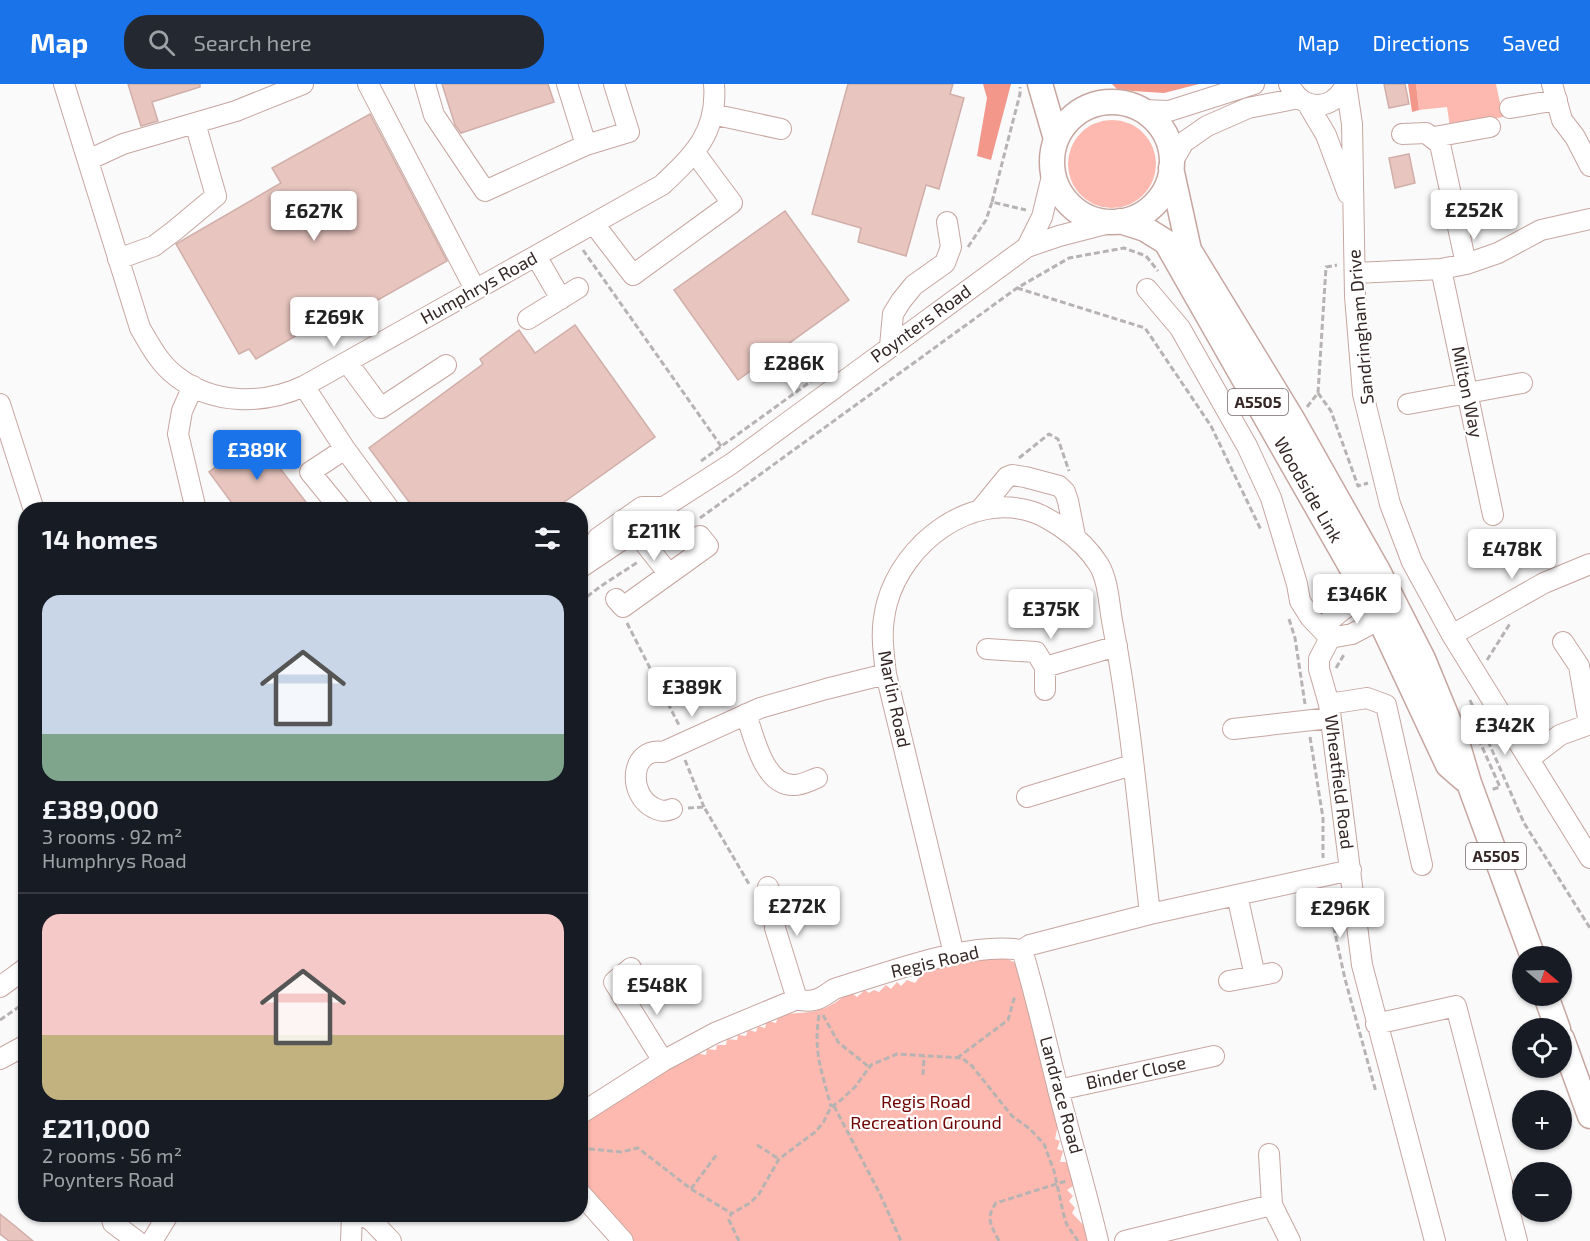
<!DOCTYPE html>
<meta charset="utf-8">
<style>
body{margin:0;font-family:"Exo 2",sans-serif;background:#242831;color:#f1f3f6;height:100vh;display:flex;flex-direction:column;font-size:22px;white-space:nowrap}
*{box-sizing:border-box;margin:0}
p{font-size:20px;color:#9ea1a6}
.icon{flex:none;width:33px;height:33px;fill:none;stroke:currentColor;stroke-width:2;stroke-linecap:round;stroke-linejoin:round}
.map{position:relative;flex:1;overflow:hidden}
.details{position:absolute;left:18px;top:418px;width:570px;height:720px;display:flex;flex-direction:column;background:#171b24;border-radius:24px;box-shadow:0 2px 4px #0004}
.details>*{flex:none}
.needle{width:39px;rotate:109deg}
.tools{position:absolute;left:1512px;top:862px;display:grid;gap:12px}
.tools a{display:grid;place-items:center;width:60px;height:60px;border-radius:50%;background:#171b24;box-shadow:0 2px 4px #0004;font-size:30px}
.price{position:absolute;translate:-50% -51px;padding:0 14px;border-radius:6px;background:#fff;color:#222;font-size:20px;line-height:39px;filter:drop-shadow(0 2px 3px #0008)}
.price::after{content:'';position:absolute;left:50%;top:36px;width:18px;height:14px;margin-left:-9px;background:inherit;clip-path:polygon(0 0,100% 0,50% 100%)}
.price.active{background:#1a73e8;color:#fff}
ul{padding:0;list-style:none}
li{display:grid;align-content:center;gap:12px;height:318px;padding:0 24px}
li+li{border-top:2px solid #363941}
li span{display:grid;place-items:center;height:186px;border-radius:18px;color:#555}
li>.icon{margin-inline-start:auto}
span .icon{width:108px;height:108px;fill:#fffc;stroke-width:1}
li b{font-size:26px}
h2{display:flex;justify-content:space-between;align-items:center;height:72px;padding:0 24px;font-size:26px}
header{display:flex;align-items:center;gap:36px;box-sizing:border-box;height:84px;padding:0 30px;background:#1a73e8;color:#fff}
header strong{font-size:28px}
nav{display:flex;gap:33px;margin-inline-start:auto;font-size:21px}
.search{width:420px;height:54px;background:#242831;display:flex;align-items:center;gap:15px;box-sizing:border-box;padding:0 21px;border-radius:24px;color:#9ea1a6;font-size:22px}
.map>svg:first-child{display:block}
.green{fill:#fdb9af}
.forest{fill:#f2978a}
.building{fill:#e8c5bf;stroke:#d0aea9;stroke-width:1.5}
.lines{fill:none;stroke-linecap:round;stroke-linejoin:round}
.minor-casing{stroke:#c7a6a0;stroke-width:22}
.major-casing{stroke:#c7a6a0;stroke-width:27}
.path{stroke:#b7b3b2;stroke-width:3;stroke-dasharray:6 3;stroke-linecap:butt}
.minor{stroke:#fff;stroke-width:20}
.major{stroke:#fff;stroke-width:24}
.labels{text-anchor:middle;stroke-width:4.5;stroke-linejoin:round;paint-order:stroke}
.shield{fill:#fff;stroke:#716866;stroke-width:1.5}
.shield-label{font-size:16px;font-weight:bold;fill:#342725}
.street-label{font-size:18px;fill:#342725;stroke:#fff}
.park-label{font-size:18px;fill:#6f0000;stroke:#fff}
</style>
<header>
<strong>Map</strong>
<div class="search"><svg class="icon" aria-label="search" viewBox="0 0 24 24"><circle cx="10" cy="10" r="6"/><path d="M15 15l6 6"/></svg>Search here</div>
<nav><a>Map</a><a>Directions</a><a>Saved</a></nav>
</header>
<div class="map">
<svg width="1590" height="1157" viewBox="0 0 1590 1157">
<rect width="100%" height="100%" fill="#fafafa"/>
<path class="green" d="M1416 0H1496L1503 33 1450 43 1447 23 1419 26Z
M1068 80a44 44 0 1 1 88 0a44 44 0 1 1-88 0Z
M1003 873 1020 881 1058 1041 1055 1055 1060 1057 1057 1065 1063 1067 1060 1078H1070L1076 1100 1067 1106 1073 1112 1069 1117 1075 1124 1072 1129 1087 1145 1090 1157H630L615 1142 581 1099 580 1036 694 969 706 971 707 965 716 966 717 961H726L727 955 737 956 738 951 746 952 748 946 756 948 758 942 765 944 767 937 776 939 779 930C796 929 816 930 831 921 842 916 847 906 859 903L853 910 857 913 865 906 869 909 874 906 879 908 886 901 891 905 897 898 901 902 907 896 915 899 925 886 945 878Z"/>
<path class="forest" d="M983 0H1011L991 76 977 72 987 14Z
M1112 0H1199L1164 9 1118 6Z
M1408 0H1416L1419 26 1412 28Z"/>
<path class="building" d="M128 0H200V3L152 18 158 37 141 42Z
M442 0H548L554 18 461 49 455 41Z
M848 0H953L950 10 964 14 939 105 926 101 906 172 858 158 861 144 812 130Z
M1384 0H1405L1409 20 1389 24Z
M370 30 447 177 353 230 349 221 256 275 249 265 239 270 176 160 281 99 272 84Z
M1409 70 1415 99 1395 104 1389 74Z
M785 127 849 216 738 296 674 206Z
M575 241 655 353 553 426H415L369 364 483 280 480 275 519 246 535 269Z
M256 353 312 426H237L209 388Z
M0 1130 15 1142 33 1157H9L0 1150Z"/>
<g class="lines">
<defs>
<path id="minor" d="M64 0 140 244C150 261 159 279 176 292 213 321 263 321 304 302L662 101C694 71 718 48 714 0
M368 0 475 205
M425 0 434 31 485 107 586 61 567 0
M1289 0C1302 28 1333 28 1346 0
M1346 0 1352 40 1355 212 1363 310 1390 420 1412 478 1452 551 1590 774
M1552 0 1562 36 1575 53 1590 82
M1307 19 1326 51 1348 110
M1510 24 1557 16
M1143 26 1169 27 1254 0
M712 30 781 45
M1402 50 1426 49 1440 60 1466 180
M1434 53 1490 43
M586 61 629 48 614 0
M88 76 123 60 236 27 303 0
M1171 80 1184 58 1207 42 1248 24 1299 14
M594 140 633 191 732 119 695 69
M1027 163 1042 133 1053 88
M536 172 561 215
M118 175 154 162 174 147 216 112 195 39
M1441 185 1493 431
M1355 189 1441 185 1466 180 1498 169 1541 146 1590 135
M1147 205 1180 244 1247 362 1271 414 1297 500 1300 517 1310 533 1330 554
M528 235 578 204
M890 262 893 230 901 217 914 201 945 179 951 163 947 138
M347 278 381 324 446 281
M193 302 182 327 178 350 196 426
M304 302 345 365 390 426
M0 320 34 426
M1408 320 1522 299
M341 426 310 388 345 365
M980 426 1007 393 1012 391 1025 393 1059 402 1065 408 1068 417 1075 452
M635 447 669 490
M587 478 598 454 642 423H664
M580 484 635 447 664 423 731 380 1027 163 1059 152 1113 138
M616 515 623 523 708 462 700 452
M1452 551 1544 499 1590 480
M1330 554 1319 575V585L1329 620 1362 881 1435 1157
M1330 554 1329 537C1335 533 1343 524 1350 522 1364 518 1368 526 1385 517
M1330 554 1352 550 1367 542 1374 523
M1563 558 1579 582 1589 640
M987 565 1036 568 1045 583 1117 562
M1045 606V583
M1329 620 1367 614 1386 621 1422 781
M746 630C754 653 764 702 794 701 802 701 809 697 817 694
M1233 645 1330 634
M1529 675 1560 651 1590 640
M1027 713 1132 681
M672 725C664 728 661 727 654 724 627 711 630 663 663 668L760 624 826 605 886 590
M768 803 776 823 775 844 797 915
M1237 811 1255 892
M1022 866C1036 912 1046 958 1058 1005 1071 1056 1086 1106 1098 1157
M954 870 886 590C883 563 880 546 887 519 903 460 970 407 1033 428 1042 431 1052 437 1061 443 1076 453 1089 465 1099 481 1109 498 1109 523 1113 542 1131 637 1139 734 1150 830
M631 884 614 898 663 977
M1229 897 1272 889
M0 903 26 884
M1376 940 1456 922 1517 1157
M0 975 26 961
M1058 1006 1214 972
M580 1030 663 977 715 949 797 915C813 920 822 914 834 905 888 889 968 857 1022 866L1030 861 1150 830 1351 786
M1269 1070 1272 1121 1290 1157
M580 1109 623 1157
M111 1131 113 1139 137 1157
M362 1131 372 1137 391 1157
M152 1157 168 1131
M351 1157 352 1131
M1125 1157 1272 1121"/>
<path id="major" d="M1040 0 1056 55
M1052 78a60 60 0 1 1 120 0a60 60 0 1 1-120 0Z
M1171 84 1189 166 1291 333 1378 487 1423 575 1456 655 1469 699 1533 873
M1120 137 1145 145 1166 158 1374 523 1448 681 1464 695
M1546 912 1558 945
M1562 955 1590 1032"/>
</defs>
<use href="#minor" class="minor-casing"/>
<use href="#major" class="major-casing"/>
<path class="path" d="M992 118 1020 10V3
M968 163 986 136 992 118 1026 126
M583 166 721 362
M1017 204 1145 244 1211 342 1261 446
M1318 309 1331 327 1358 402 1368 399
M1307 323 1318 309 1326 183 1337 181
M1019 374 1049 350 1058 355 1069 387
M701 377 832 282
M700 434 1017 204 1069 174 1124 164 1146 172 1158 187
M666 459 684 445
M580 518 601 502 638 478
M1289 535 1295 554 1305 620
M627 539 680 643
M1487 576 1511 538
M1336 584 1345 569
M1470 616 1524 739 1590 844
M1475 647 1500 703 1490 706
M1310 653 1323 734V774
M685 676 704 723
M688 724 704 723 749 800H751
M1326 808 1345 895 1376 1008
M819 931C813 969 822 987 831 1023
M823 931 838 958 869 983
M0 936 26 918
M957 974 1008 936 1014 915 1017 912
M923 991 924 972
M834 1022 880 1110 901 1157
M757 1061 779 1075
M580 1064 621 1068 638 1064 691 1105 731 1129
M691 1105 717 1070
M739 1157 729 1136 731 1130 750 1119 759 1110 779 1075 815 1048 823 1039 831 1023 841 1016 855 1003 871 981 897 970 962 974 972 982 1012 1032 1030 1045 1044 1060 1054 1087 1064 1132 1067 1141 1078 1157
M999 1157C991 1141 985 1134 996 1119L1066 1097"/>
<use href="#minor" class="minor"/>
<use href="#major" class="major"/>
</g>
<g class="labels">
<g class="shield">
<rect x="1228" y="305" width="60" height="26" rx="4.5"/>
<rect x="1466" y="759" width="60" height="26" rx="4.5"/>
</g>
<g class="shield-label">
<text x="1258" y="324">A5505</text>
<text x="1496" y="778">A5505</text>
</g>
<g class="street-label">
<text transform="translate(479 204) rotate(-29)" y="6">Humphrys Road</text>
<text transform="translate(921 240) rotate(-36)" y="6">Poynters Road</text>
<text transform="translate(1361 243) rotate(-95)" y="6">Sandringham Drive</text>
<text transform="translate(1467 308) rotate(78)" y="6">Milton Way</text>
<text transform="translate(1308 406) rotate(60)" y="6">Woodside Link</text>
<text transform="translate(894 615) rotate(78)" y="6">Marlin Road</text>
<text transform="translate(1339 698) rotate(83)" y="6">Wheatfield Road</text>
<text transform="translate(935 878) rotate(-13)" y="6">Regis Road</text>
<text transform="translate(1136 989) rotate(-12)" y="6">Binder Close</text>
<text transform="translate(1061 1011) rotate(75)" y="6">Landrace Road</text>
</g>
<g class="park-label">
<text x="926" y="1024">Regis Road<tspan x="926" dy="21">Recreation Ground</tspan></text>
</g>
</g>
</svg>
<div class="tools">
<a><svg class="needle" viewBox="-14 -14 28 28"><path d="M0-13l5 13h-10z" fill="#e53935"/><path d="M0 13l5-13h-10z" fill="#9ea1a6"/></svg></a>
<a><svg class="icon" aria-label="locate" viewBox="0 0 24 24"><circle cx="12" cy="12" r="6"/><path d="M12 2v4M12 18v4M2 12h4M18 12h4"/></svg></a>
<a>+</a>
<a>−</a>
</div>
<b class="price" style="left:1474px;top:157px">£252K</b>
<b class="price" style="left:314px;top:158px">£627K</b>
<b class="price" style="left:334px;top:264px">£269K</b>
<b class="price" style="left:794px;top:310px">£286K</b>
<b class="price active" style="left:257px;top:397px">£389K</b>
<b class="price" style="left:654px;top:478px">£211K</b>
<b class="price" style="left:1512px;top:496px">£478K</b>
<b class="price" style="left:1357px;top:541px">£346K</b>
<b class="price" style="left:1051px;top:556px">£375K</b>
<b class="price" style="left:692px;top:634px">£389K</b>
<b class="price" style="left:1505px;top:672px">£342K</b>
<b class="price" style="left:797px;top:853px">£272K</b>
<b class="price" style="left:1340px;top:855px">£296K</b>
<b class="price" style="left:657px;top:932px">£548K</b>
<section class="details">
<h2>14 homes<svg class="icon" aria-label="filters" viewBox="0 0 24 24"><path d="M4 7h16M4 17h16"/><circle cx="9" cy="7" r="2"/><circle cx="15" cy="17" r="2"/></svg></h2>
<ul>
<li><span style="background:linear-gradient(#c9d6e8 75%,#7fa58c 0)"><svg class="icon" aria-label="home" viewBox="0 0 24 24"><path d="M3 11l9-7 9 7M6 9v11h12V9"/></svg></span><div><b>£389,000</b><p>3 rooms · 92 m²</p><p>Humphrys Road</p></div></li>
<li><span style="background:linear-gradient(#f6c9c9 65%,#c2b280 0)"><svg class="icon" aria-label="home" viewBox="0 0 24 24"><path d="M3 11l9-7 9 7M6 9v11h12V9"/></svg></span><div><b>£211,000</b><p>2 rooms · 56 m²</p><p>Poynters Road</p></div></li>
</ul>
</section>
</div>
